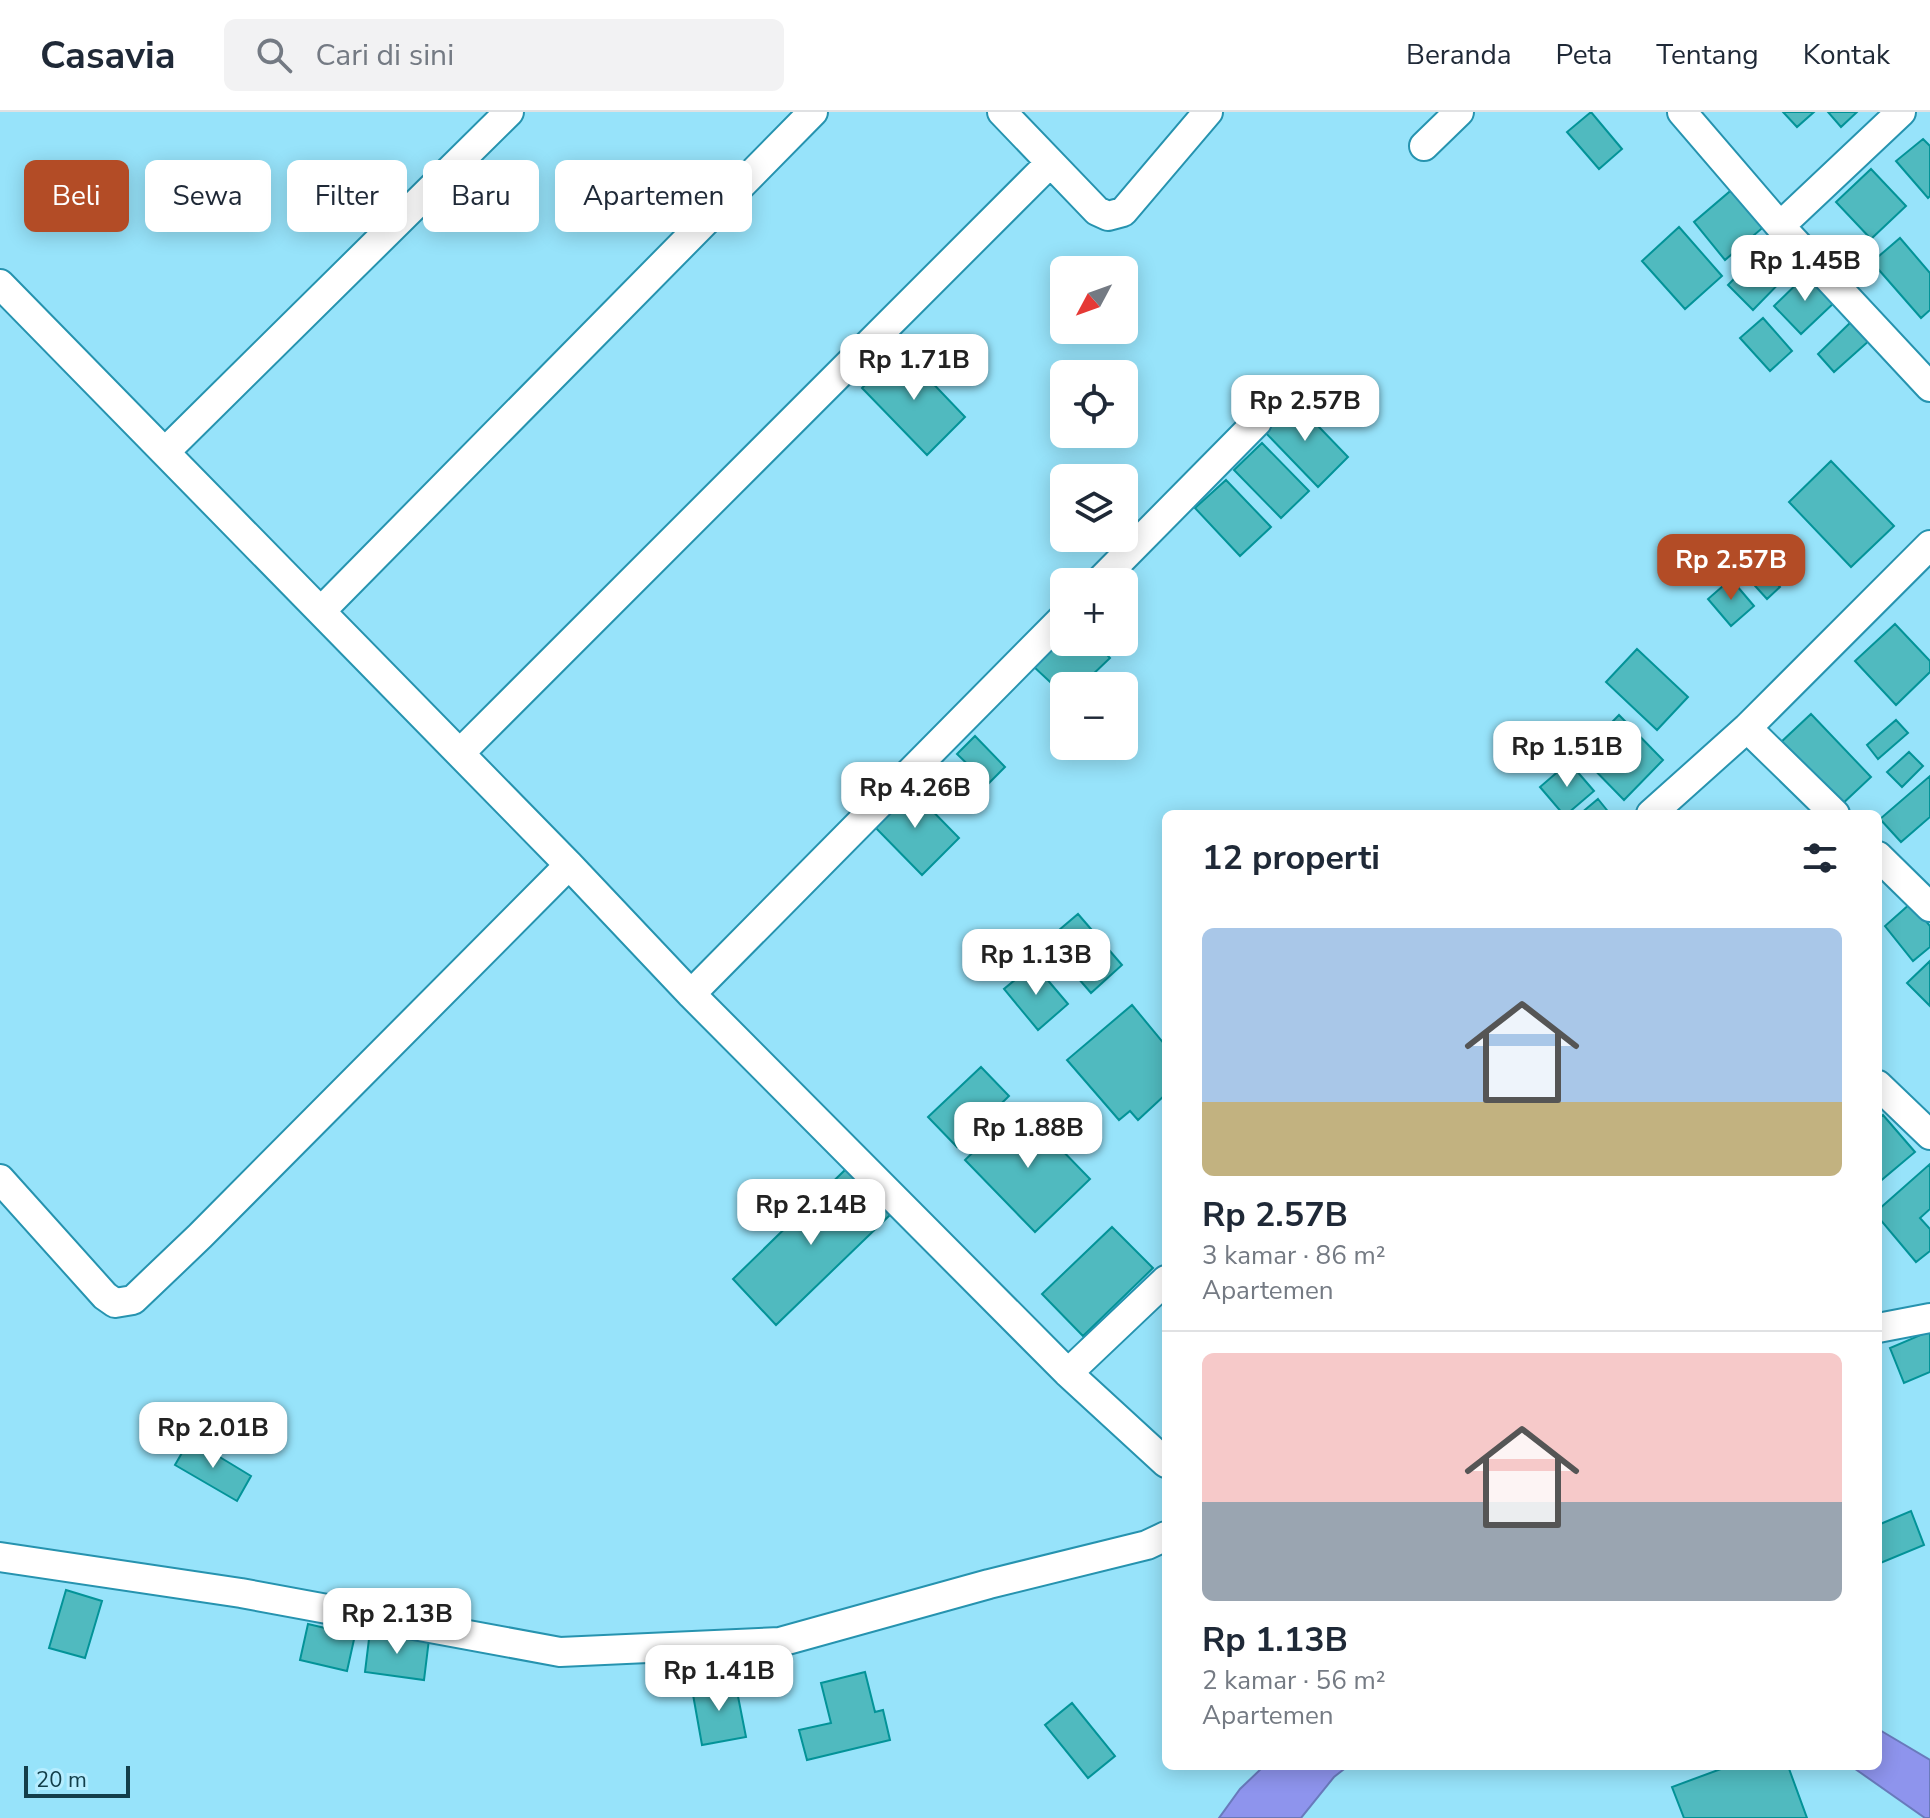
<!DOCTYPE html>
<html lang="id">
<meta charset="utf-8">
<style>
body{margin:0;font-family:"Nunito Sans",sans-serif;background:#f2f2f3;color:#1f2937;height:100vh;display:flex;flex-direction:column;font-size:30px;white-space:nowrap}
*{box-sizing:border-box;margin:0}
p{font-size:26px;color:#747a83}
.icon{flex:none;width:44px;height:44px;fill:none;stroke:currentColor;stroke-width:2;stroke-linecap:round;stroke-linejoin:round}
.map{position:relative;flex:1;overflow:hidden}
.drawer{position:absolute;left:1162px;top:698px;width:720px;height:960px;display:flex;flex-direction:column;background:#fff;border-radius:12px;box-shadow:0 4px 20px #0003}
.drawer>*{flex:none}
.hud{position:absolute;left:24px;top:48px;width:760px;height:72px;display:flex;gap:16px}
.needle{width:52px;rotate:229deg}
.controls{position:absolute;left:1050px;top:144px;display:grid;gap:16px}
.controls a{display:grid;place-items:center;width:88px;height:88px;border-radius:12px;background:#fff;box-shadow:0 4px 20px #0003;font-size:40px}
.scale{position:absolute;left:24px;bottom:20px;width:106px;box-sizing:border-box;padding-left:8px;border:4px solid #123e4a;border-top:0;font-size:22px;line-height:28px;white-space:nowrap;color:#123e4a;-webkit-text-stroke:6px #b6edff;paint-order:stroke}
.price{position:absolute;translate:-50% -68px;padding:0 18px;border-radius:16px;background:#fff;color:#222;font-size:26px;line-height:52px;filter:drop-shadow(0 2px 4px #0008)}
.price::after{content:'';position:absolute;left:50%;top:48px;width:24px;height:18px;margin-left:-12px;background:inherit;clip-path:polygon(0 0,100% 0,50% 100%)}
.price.selected{background:#b34c26;color:#fff}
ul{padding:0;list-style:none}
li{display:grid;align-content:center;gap:16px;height:424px;padding:0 40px}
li+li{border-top:2px solid #e0e1e3}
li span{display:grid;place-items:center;height:248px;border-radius:12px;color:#555}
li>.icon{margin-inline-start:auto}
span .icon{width:144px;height:144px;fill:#fffc;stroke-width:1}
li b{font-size:34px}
h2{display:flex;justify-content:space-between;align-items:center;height:96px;padding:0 40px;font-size:34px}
.chip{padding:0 28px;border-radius:12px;background:#fff;box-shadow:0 4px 20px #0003;font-size:28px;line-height:72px}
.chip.selected{background:#b34c26;color:#fff}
header{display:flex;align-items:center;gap:48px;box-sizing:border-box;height:112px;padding:0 40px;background:#fff;border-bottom:2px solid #e0e1e3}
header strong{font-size:38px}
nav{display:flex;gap:44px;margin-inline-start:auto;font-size:28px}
.search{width:560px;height:72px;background:#f2f2f3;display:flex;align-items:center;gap:20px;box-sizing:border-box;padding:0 28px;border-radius:12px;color:#747a83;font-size:30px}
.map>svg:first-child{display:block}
.water{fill:#8e94ed;stroke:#697abc;stroke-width:2}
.building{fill:#50babf;stroke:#039398;stroke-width:2}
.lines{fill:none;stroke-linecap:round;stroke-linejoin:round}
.minor-casing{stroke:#2693af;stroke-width:32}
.minor{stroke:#fff;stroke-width:28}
</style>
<header>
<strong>Casavia</strong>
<div class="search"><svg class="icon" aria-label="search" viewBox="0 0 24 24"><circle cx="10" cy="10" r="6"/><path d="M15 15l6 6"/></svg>Cari di sini</div>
<nav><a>Beranda</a><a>Peta</a><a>Tentang</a><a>Kontak</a></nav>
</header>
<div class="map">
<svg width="1930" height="1706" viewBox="0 0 1930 1706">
<rect width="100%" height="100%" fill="#97e3fa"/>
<path class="water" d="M1878 1617 1930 1648V1706H1925L1851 1654H1878Z
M1264 1654H1348L1334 1665 1301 1706H1219L1240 1677Z"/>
<path class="building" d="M1591 0 1622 37 1599 57 1567 20Z
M1783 0H1814L1797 15Z
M1828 0H1857L1841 15Z
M1923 27 1930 34V84L1928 86 1896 49Z
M1871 57 1906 94 1871 127 1836 90Z
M1735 75 1767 112 1725 148 1694 110Z
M1679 115 1722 164 1685 197 1642 149Z
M1900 126 1930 161V198L1921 206 1872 150Z
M1773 127 1799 151 1753 198 1728 173Z
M1809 160 1837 188 1801 222 1774 194Z
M1763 206 1792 239 1770 259 1740 226Z
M1853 208 1871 227 1834 260 1818 242Z
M901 238 965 305 927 343 862 276Z
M1292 287 1348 345 1318 375 1262 317Z
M1262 331 1309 379 1281 406 1234 358Z
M1831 349 1894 414 1851 455 1789 390Z
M1226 368 1271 415 1240 444 1195 396Z
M1760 453 1780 475 1767 487 1747 465Z
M1731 467 1754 494 1731 514 1708 487Z
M1895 512 1930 549V560L1896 593 1855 549Z
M1064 523V530H1095L1110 546 1087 568 1094 574H1064V583L1033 554Z
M1637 537 1688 585 1657 618 1606 570Z
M1811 602 1871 665 1839 695 1779 632Z
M1619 603 1663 648 1624 688 1580 643Z
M1896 608 1908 621 1878 647 1867 633Z
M975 624 1005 655 988 672 957 642Z
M1909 640 1923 654 1902 675 1887 660Z
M1569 650 1594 679 1567 702H1563L1540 675Z
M1930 664V705L1901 730 1880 707Z
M908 674 959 726 922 763 871 711Z
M1598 687 1610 702H1580Z
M1911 791 1930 814V835L1913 849 1885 814Z
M1078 802 1122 853 1091 881 1046 829Z
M1930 849V894L1907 871Z
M1034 852 1068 892 1038 918 1004 877Z
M1132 893 1166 934V982L1138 1008 1130 999 1119 1008 1067 948Z
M981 955 1009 984 957 1035 928 1005Z
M1020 995 1090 1067 1035 1120 965 1048Z
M1883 1003 1915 1040 1878 1071V1007Z
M1930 1052V1097L1920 1106 1930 1117V1139L1916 1150 1878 1105V1098Z
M846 1057 890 1103 776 1213 733 1167Z
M1112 1115 1153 1156 1083 1224 1042 1182Z
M1930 1219V1260L1904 1271 1890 1236Z
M190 1327 251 1364 237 1389 175 1353Z
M1911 1399 1924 1433 1878 1452V1413Z
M66 1478 102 1489 85 1546 49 1536Z
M308 1512 355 1523 347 1559 300 1548Z
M370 1519 429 1527 424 1568 365 1560Z
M865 1560 875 1600 883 1598 890 1628 807 1648 799 1618 831 1611 821 1571Z
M735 1569 746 1625 702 1633 692 1577Z
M1072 1591 1115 1644 1088 1666 1045 1613Z
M1729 1654H1788L1807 1706H1684L1672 1675Z"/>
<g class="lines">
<defs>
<path id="minor" d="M1002 0 1097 99 1108 104 1123 100 1208 0
M1682 0 1780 114 1930 275
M1424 34 1459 0
M1780 114 1901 0
M0 172 569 753 691 882 1068 1261 1166 1351
M165 340 509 0
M1099 470 1257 310
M321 499 813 0
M1747 616 1835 702
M460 641 1050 51
M1651 702 1747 616 1930 433
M1878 744 1930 795
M691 882 1064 505
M1878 973 1930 1023
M0 1067 105 1184 115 1191 133 1188 200 1124 569 753
M1878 1216 1930 1206
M1068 1261 1166 1168
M0 1445 241 1481 560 1540 780 1530 989 1472 1147 1433 1166 1424"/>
</defs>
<use href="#minor" class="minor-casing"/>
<use href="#minor" class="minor"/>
</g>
</svg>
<div class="controls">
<a><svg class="needle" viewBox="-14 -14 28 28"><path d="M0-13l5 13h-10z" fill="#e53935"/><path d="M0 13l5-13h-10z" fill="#747a83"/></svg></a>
<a><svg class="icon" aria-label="locate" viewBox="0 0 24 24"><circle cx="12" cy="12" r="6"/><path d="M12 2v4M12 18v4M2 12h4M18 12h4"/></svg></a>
<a><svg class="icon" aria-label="layers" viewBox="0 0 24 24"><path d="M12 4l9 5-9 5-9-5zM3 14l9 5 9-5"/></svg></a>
<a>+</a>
<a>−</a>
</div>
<div class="scale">20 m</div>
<b class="price" style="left:1805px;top:191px">Rp 1.45B</b>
<b class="price" style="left:914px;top:290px">Rp 1.71B</b>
<b class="price" style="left:1305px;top:331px">Rp 2.57B</b>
<b class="price selected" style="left:1731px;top:490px">Rp 2.57B</b>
<b class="price" style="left:1567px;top:677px">Rp 1.51B</b>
<b class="price" style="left:915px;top:718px">Rp 4.26B</b>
<b class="price" style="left:1036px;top:885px">Rp 1.13B</b>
<b class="price" style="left:1028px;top:1058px">Rp 1.88B</b>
<b class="price" style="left:811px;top:1135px">Rp 2.14B</b>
<b class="price" style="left:213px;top:1358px">Rp 2.01B</b>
<b class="price" style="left:397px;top:1544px">Rp 2.13B</b>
<b class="price" style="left:719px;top:1601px">Rp 1.41B</b>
<div class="hud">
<a class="chip selected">Beli</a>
<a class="chip">Sewa</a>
<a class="chip">Filter</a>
<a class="chip">Baru</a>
<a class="chip">Apartemen</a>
</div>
<section class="drawer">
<h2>12 properti<svg class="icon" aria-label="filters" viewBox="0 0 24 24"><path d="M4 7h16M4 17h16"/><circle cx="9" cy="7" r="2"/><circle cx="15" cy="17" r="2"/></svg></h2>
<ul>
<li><span style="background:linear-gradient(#a9c7e8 70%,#c2b280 0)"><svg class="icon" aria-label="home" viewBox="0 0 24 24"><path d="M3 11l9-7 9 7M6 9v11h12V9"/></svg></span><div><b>Rp 2.57B</b><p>3 kamar · 86 m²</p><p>Apartemen</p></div></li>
<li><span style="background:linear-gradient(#f6c9c9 60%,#9aa5b1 0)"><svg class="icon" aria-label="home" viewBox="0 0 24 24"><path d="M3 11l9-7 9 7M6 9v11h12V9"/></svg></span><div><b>Rp 1.13B</b><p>2 kamar · 56 m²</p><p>Apartemen</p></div></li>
</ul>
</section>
</div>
